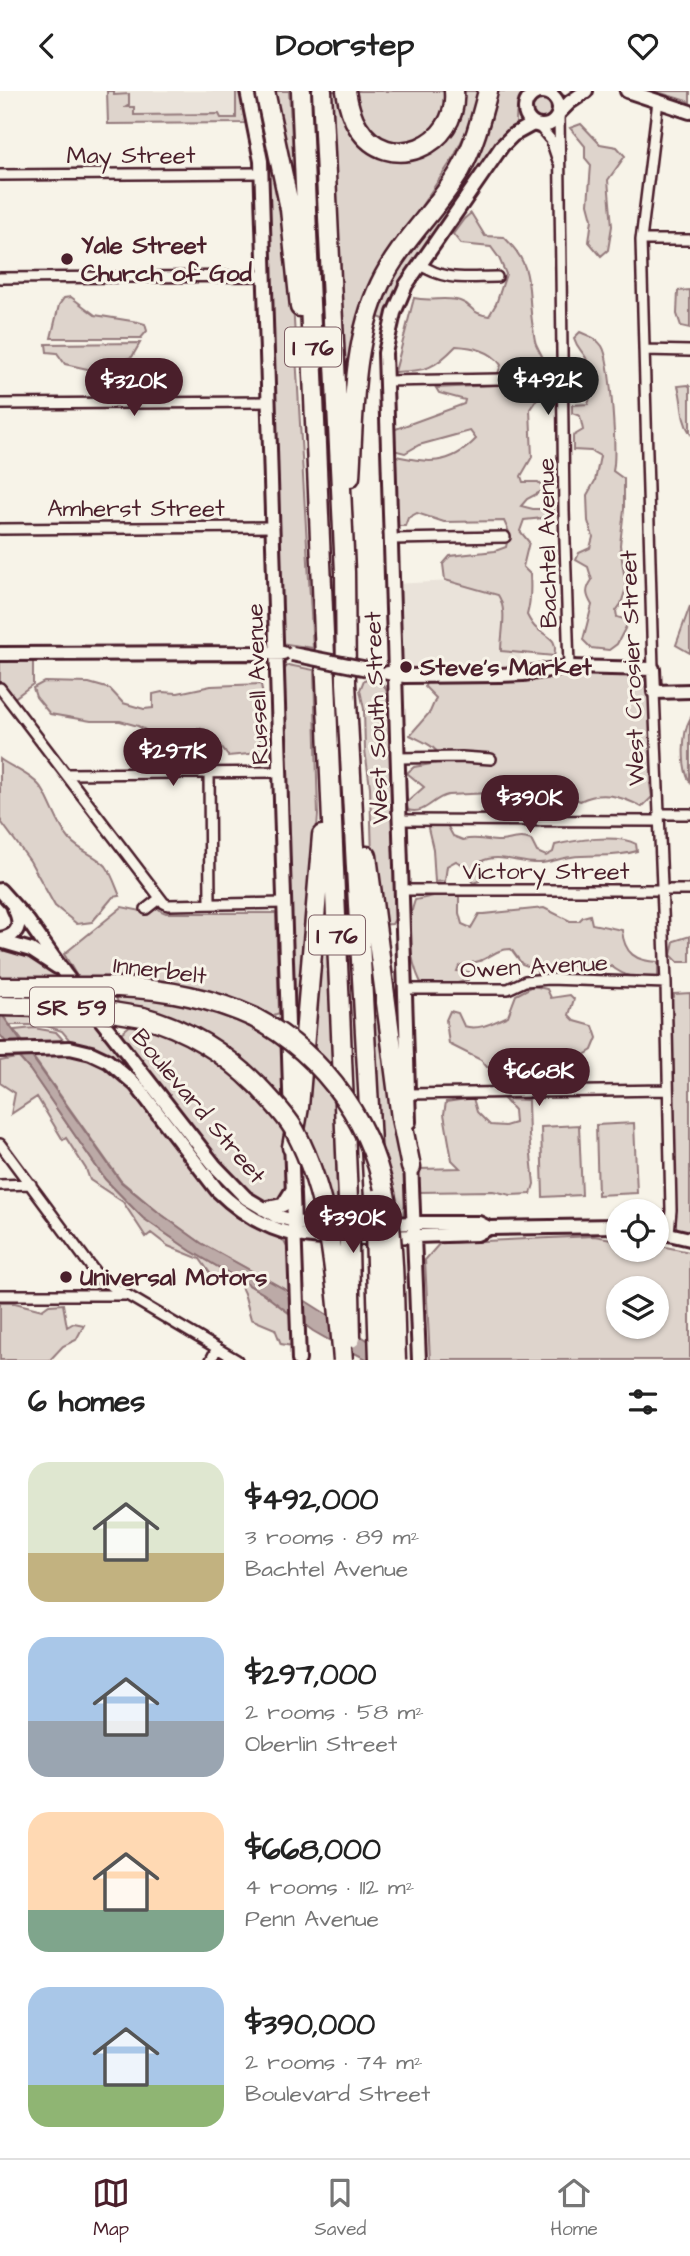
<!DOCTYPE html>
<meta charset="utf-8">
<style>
body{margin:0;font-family:"Architects Daughter",sans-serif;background:#f2f2f2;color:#222;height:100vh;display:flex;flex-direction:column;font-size:26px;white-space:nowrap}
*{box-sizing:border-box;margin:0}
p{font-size:23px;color:#767676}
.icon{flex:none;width:38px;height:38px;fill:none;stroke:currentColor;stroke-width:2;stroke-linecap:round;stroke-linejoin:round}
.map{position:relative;height:1269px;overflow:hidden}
.side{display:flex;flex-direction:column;background:#fff;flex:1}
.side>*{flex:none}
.tools{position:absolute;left:606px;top:1108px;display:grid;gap:14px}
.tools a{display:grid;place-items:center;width:63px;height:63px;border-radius:50%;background:#fff;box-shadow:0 2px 5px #0004;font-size:35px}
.price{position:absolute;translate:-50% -60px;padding:0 16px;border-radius:24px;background:#4a1f2b;color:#fff;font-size:23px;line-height:46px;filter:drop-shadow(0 2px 4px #0008)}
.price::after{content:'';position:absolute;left:50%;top:42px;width:21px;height:16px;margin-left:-10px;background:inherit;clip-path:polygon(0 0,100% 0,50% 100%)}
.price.current{background:#222;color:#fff}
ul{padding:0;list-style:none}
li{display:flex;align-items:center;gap:21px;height:175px;padding:0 28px}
li span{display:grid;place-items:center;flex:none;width:196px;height:140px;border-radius:21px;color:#555}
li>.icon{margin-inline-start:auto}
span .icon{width:84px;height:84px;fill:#fffc;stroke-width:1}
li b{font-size:30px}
h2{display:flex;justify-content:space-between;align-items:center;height:84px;padding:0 28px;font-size:30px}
header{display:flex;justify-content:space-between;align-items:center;height:91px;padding:0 28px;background:#fff;font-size:32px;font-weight:800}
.dock{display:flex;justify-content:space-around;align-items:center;height:98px;border-top:2px solid #e0e0e0;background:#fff;font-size:19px;color:#767676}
.dock a{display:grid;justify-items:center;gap:4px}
.dock .current{color:#4a1f2b}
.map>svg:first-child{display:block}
.built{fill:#eae3da}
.green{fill:#ded4cc;stroke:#947a7c;stroke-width:2;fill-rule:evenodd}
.water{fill:#bcaaa7;stroke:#8e7275;stroke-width:2}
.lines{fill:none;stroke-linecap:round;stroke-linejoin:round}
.street-casing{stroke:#4a1f2b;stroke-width:14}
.secondary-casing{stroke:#4a1f2b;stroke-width:18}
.highway-casing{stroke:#4a1f2b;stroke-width:23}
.street{stroke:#f7f3e8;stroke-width:9}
.secondary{stroke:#f7f3e8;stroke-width:12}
.highway{stroke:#f7f3e8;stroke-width:18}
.secondary-bridge-casing{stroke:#4a1f2b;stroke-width:18;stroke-linecap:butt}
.highway-bridge-casing{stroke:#4a1f2b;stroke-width:23;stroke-linecap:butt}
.secondary-bridge{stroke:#f7f3e8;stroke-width:12}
.highway-bridge{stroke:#f7f3e8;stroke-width:18}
.poi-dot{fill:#4a1f2b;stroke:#f7f3e8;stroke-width:2.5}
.labels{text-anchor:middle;stroke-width:6;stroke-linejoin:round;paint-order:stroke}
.shield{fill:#f7f3e8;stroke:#7e5f64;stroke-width:2}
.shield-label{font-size:23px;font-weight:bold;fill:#4a1f2b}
.street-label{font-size:24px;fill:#4a1f2b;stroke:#f7f3e8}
.poi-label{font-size:24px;font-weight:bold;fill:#4a1f2b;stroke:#f7f3e8;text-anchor:start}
</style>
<header><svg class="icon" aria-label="back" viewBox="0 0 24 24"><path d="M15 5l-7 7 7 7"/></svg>Doorstep<svg class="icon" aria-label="heart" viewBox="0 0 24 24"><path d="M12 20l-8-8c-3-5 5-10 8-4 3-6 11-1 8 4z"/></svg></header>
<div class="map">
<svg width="690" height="1269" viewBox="0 0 690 1269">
<rect width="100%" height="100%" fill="#f7f3e8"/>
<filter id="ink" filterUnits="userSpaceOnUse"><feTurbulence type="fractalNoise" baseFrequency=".0143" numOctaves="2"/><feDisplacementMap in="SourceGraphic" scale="14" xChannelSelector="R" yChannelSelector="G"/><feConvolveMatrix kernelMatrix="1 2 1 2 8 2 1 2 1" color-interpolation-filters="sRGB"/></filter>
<g filter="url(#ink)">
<path class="built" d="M107 0H243L250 31 108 33Z
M507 487 523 580 397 581 395 493Z"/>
<path class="green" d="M107 0H114V4L129 3V14L126 16H134V24L219 23 221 27H236V0H240L246 32 108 33Z
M254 0H257L279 99 284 146 287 147 293 212 313 557 280 552 266 74 263 47Z
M272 0H289L296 112Z
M331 0H341L358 46 429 58 457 0H479L472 28 454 66 383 173 349 301H345Z
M350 0H447V18L427 50 388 55 361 35Z
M498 0H526C516 9 515 27 517 39L386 229 373 224 407 159 421 147 476 66 490 33Z
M654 0H690V11Z
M532 18a11 11 0 1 1 22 0a11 11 0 1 1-22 0Z
M581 33 600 53 617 56 625 65 608 89 612 135 608 159 601 165 589 151 592 128 588 113 591 74 585 67V55L570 37Z
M471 122 485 145 504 146C536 177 526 197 533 237 534 242 534 248 536 253 545 273 551 275 551 299L536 309 530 318 532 366 521 385 523 391H538L546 398 527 408 521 415 533 418H554L553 426 524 429 520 440 529 451 523 476 530 483C531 498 531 510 527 524 530 530 533 535 537 538 550 547 558 548 554 565L501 560C501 542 508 519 498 504L445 489 443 473 450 465 495 460 506 456 509 441 504 430 444 431 417 422 408 427 405 435H395L392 364C427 372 449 376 476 348L470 340 419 354 405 362 393 359V339L464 313 465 309 439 302 436 297 494 294 501 274C491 259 472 256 456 255 433 279 427 279 395 281L414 207C430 211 447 205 460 210 473 214 469 222 489 225L496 213 506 183 499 167 491 156 461 153 453 143 464 128Z
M690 199V237L681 235 677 223 678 200Z
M71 206 95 224 138 231 145 233 147 240 141 247H51L59 214 64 207Z
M580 241C589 245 596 247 602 255 611 269 617 363 613 380L624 388V418L620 454 626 497 621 513 616 520 617 526 624 528 628 532 617 553 609 559 591 557 583 549 592 514C586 504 585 499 592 489L588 476 576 469 579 462 590 457 593 446 588 430 587 404 595 390 600 365 591 360 573 359V345L583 339 580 325 572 322V314L588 313C592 305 591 276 586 267 581 258 578 259 574 247Z
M140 252 132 266 92 279 65 273 57 262 47 261 46 253Z
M688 294 690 296V342C680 327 683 310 678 295Z
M690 515V562L676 554Z
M0 568H33V593L13 608 0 591Z
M288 574 314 579 318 724 301 928H292L283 580Z
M552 582H642L650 588 654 692 650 693 652 706 642 716C621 705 602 699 580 710L569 705 540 707 512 701 448 704C432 707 426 724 408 719L406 712 424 696 407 682 414 676 443 671C436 654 425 652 410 644L430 621 436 607 425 596 426 589 439 588 450 591 465 586 524 590Z
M377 587 383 592 388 603 395 828 392 833 379 834 373 802 370 696 365 659 364 618 360 599 364 589Z
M44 591 89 592 110 598 123 612 144 618 153 617V603L162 601 178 602 211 595 261 593 263 606 255 608 253 625 260 643 259 662 228 665 209 640 198 637C186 654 184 656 163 656L149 641 138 635 120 630H91L50 623 36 606 33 597Z
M690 628V691C681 677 682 642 690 628Z
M0 668C14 678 35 685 44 701 53 717 58 735 70 749 81 761 96 764 106 775 112 783 116 796 120 805L113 806 92 831 77 833 55 815 30 770 2 732 0 728Z
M431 733 447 734 453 745 463 749C478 745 483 750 497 750 510 750 519 744 531 749L537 761 546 765 553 761 555 754C574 749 619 743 636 753L637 760C615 767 593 763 571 766 560 767 550 772 539 772 519 773 498 761 480 771L479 790 473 792 468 784 466 775 456 770 447 775 445 790 435 791 433 758 428 737Z
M326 792 333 979 308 954Z
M367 796 405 1093V1114L402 1128 398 1130 375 1048Z
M459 803V822L462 833 471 837 479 823H484L544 817 570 830H579L583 826 590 824 592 833 622 839C624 863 636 870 658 871V888C637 887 628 888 611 875L605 879V884L601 888C590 885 583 879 573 874L575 869 565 871 558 886H544L538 883 536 878 522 873 511 858C497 858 494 864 482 869 476 872 466 872 459 875L457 880 469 881 468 889 447 895 421 892C409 867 406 834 415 809L438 804Z
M151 811 161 820 166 822H276L279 922 269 926C211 890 145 892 79 889L64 863 122 816 141 820Z
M690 845V871H678L671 864 674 850Z
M0 855C23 863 46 870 63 888L0 889Z
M533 895 547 898 551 907 570 904 574 908 569 924 575 930 593 935 597 947 592 959 581 966 580 974C587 982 591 986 585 995H573L561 980C541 978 531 968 514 959L502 968 499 979 487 976 481 969 449 953 446 929 450 920 458 922 464 935C479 940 494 931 508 925L516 904Z
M690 902V1140L679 1138 675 1135 670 907 674 906V903Z
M115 904 180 910 245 930 282 951 283 1014 269 997 119 914Z
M0 921 93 925 143 992 140 993 72 952 62 940 44 934H10Z
M133 932C188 946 237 976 271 1023 276 1029 284 1037 286 1045 288 1057 289 1093 286 1105L273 1113 258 1109 238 1095 121 948V942Z
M34 937 56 941 66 952H24L14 939Z
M57 960 83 965 109 976 131 998 215 1106 232 1122 248 1132 283 1149 288 1158 289 1201 201 1152 158 1121 121 1090 31 963Z
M16 967H19L30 979 105 1088 143 1127 191 1160 264 1203 290 1223 292 1255 281 1253 275 1238 251 1228C242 1198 247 1189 212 1185L200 1168 168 1155 151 1142 146 1146 123 1111 90 1089 86 1078 66 1047 63 1049 37 1006 11 1023 15 1002 0 992V970Z
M306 972 334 1004 338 1129H333L299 1037Z
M473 1007 477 1021 490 1034 505 1035 515 1032 514 1019 504 1008 528 1009 529 1045 534 1093 531 1103 511 1104 493 1100 419 1101V1078L460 1077 452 1069 444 1023 446 1011Z
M634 1032 637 1102 598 1104 596 1034Z
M579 1034 582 1104 543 1106 541 1036Z
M594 1145 618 1149V1158H656V1154L690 1161V1269H430L425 1169 440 1152ZM618 1197H656V1236H618Z
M0 1212H15L42 1219 49 1214 63 1213 67 1236 74 1232 84 1234 76 1249 63 1255 50 1269H0Z"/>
<path class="water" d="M0 921 121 1091 158 1121 201 1152 304 1209 399 1269H368L329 1249 313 1240 264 1203 191 1160 143 1127 105 1088 30 979 0 944Z"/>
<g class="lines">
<defs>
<path id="street" d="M559 22 564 420 569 576
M539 35 551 49 558 70
M0 84 261 82
M641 149H690
M419 173C446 191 467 186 497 186
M0 187 265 185
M644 259 690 260
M385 290 500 288
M0 313 268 311
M0 438 272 436
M391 448 505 446
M653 578 641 149 658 10
M0 597 164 812 168 814 284 812
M654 601 666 892 671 1119 669 1142
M398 667 462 666 491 668
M209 682 210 813
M66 683 281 681
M659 723H690
M400 729 659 730
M402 799H690
M146 818 160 807
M405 898H508L525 890 549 888 666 892
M408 1003 668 999
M0 1053 100 1188 237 1269
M0 1094 31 1093
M0 1204H124
M211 1269 217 1257"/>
<path id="secondary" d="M247 0 261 70 291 1030
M627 0 690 21
M525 18a17 17 0 1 1 34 0a17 17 0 1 1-34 0Z
M560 21 570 11 586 0
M0 563 283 562
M388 582 405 585 500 584 523 583 569 576 653 578 654 601 690 600
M0 799 28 830 65 883 215 1075 246 1107 276 1125 315 1136 413 1132H479L489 1137
M0 848C18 845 23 834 14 817
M0 850 31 859 57 876
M0 959 70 957 91 962 108 970 136 994 217 1099C271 1152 315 1149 385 1146 416 1145 446 1144 477 1143L489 1137 618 1135
M409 1031 385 262 394 222 406 194 502 55 513 44 533 33
M291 1049 299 1269
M411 1070 419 1269
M263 1118 283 1114 293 1098
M656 1140 690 1148"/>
<path id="highway" d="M265 0 290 118 300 216
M301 0 348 1108
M322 0 345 481 346 592 374 1108
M346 0C348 13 351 25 358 36 388 85 459 55 454 0
M350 386C354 323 352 252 380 193 400 151 436 120 460 80 474 55 481 27 488 0
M367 765 401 1027 411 1076
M118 896C165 898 209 906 253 926
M143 926C188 938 225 962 258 995
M292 1056 299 1016 322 744"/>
</defs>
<use href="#street" class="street-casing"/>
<use href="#secondary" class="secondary-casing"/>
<use href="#highway" class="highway-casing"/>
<use href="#street" class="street"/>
<use href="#secondary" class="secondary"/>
<use href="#highway" class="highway"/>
<defs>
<path id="secondary-bridge" d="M292 563 378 580"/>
<path id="highway-bridge" d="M0 896H118
M0 915 87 917 143 926
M253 926C327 965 376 1037 388 1120 395 1169 394 1219 396 1269
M258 995C271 1009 286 1024 295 1040 332 1110 336 1192 343 1269
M348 1108 351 1247
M374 1108 379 1269"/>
</defs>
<use href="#secondary-bridge" class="secondary-bridge-casing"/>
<use href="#highway-bridge" class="highway-bridge-casing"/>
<use href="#secondary-bridge" class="secondary-bridge"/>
<use href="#highway-bridge" class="highway-bridge"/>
</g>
</g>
<g class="poi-dot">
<circle cx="67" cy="168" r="7"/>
<circle cx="406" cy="576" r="7"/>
<circle cx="66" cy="1186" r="7"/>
</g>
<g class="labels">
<g class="shield">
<rect x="285" y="236.5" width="56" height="39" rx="5"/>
<rect x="309" y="824.5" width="56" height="39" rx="5"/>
<rect x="30" y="896.5" width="84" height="39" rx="5"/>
</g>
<g class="shield-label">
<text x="313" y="264">I 76</text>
<text x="337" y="852">I 76</text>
<text x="72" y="924">SR 59</text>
</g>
<g class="street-label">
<text x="131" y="72">May Street</text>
<text x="136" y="425">Amherst Street</text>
<text transform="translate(547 452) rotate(-91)" y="8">Bachtel Avenue</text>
<text transform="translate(632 577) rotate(-92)" y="8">West Crosier Street</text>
<text transform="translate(257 593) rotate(-92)" y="8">Russell Avenue</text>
<text transform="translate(376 627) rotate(-92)" y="8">West South Street</text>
<text x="546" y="788">Victory Street</text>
<text transform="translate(534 875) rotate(-3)" y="8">Owen Avenue</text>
<text transform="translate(160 879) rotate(7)" y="8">Innerbelt</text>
<text transform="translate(199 1015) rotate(50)" y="8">Boulevard Street</text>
</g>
<g class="poi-label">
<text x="81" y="162">Yale Street<tspan x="81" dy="28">Church of God</tspan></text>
<text x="420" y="584">Steve's Market</text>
<text x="80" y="1194">Universal Motors</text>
</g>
</g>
</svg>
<div class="tools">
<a><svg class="icon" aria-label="locate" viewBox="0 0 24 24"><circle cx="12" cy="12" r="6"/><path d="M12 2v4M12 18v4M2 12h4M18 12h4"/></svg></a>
<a><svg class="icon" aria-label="layers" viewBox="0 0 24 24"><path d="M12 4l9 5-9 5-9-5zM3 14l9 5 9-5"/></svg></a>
</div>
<b class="price current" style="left:548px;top:326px">$492K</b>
<b class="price" style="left:134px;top:327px">$320K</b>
<b class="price" style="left:173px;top:697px">$297K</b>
<b class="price" style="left:530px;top:744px">$390K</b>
<b class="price" style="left:539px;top:1017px">$668K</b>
<b class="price" style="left:353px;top:1164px">$390K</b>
</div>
<section class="side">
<h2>6 homes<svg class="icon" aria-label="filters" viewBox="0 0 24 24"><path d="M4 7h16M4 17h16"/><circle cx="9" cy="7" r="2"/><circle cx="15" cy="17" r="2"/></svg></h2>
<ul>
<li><span style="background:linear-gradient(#dfe7d0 65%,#c2b280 0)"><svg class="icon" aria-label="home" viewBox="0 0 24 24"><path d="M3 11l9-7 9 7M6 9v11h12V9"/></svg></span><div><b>$492,000</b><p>3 rooms · 89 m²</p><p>Bachtel Avenue</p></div></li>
<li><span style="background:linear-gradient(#a9c7e8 60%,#9aa5b1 0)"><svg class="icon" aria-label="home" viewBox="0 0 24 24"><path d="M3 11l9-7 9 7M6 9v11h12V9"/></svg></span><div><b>$297,000</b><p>2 rooms · 58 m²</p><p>Oberlin Street</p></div></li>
<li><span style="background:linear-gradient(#ffd9b3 70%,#7fa58c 0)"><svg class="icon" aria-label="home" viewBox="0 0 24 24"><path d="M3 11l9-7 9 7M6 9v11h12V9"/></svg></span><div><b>$668,000</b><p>4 rooms · 112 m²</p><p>Penn Avenue</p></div></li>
<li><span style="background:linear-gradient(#a9c7e8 70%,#8fb573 0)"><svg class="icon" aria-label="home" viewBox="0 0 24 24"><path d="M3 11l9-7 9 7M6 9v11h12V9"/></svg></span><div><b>$390,000</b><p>2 rooms · 74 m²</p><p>Boulevard Street</p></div></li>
</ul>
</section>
<nav class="dock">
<a class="current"><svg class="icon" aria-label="map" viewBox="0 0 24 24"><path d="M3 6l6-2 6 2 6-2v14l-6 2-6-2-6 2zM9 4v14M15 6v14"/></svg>Map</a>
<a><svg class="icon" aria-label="saved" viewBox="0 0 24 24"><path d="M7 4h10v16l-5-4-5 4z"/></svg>Saved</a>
<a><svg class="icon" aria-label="home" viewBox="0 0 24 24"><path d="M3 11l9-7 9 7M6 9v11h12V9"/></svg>Home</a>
</nav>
